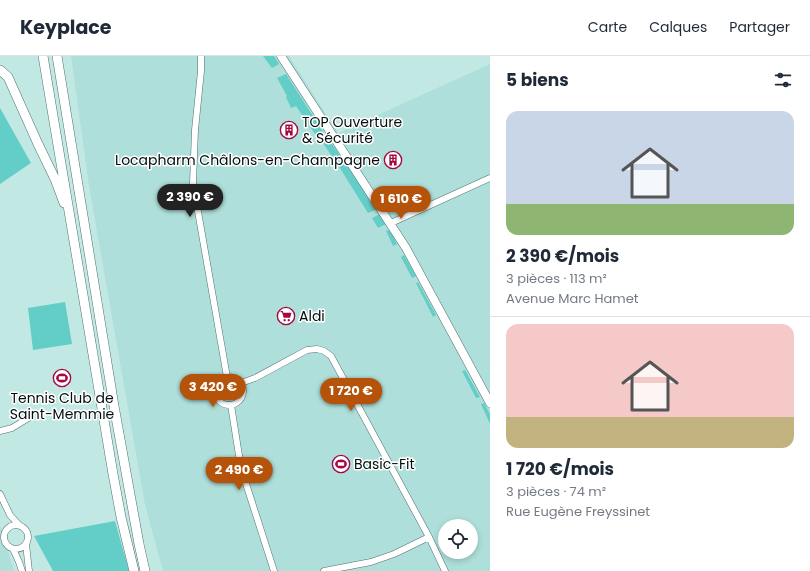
<!DOCTYPE html>
<html lang="fr">
<meta charset="utf-8">
<style>
body{margin:0;font-family:Poppins,sans-serif;background:#f6f6f7;color:#1f2937;height:100vh;display:flex;flex-direction:column;font-size:15px;white-space:nowrap}
*{box-sizing:border-box;margin:0}
p{font-size:13px;color:#747a83}
.icon{flex:none;width:22px;height:22px;fill:none;stroke:currentColor;stroke-width:2;stroke-linecap:round;stroke-linejoin:round}
.map{position:relative;flex:1;overflow:hidden}
.sheet{display:flex;flex-direction:column;background:#fff;width:320px}
.sheet>*{flex:none}
.fabs{position:absolute;left:438px;top:463px;display:grid;gap:8px}
.fabs a{display:grid;place-items:center;width:40px;height:40px;border-radius:50%;background:#fff;box-shadow:0 2px 6px #0003;font-size:20px}
.price{position:absolute;translate:-50% -34px;padding:0 9px;border-radius:14px;background:#b45309;color:#fff;font-size:13px;line-height:26px;filter:drop-shadow(0 1px 2px #0008)}
.price::after{content:'';position:absolute;left:50%;top:24px;width:12px;height:9px;margin-left:-6px;background:inherit;clip-path:polygon(0 0,100% 0,50% 100%)}
.price.current{background:#222;color:#fff}
ul{padding:0;list-style:none}
li{display:grid;align-content:center;gap:8px;height:212px;padding:0 16px}
li+li{border-top:1px solid #e0e1e3}
li span{display:grid;place-items:center;height:124px;border-radius:12px;color:#555}
li>.icon{margin-inline-start:auto}
span .icon{width:72px;height:72px;fill:#fffc;stroke-width:1}
li b{font-size:17px}
h2{display:flex;justify-content:space-between;align-items:center;height:48px;padding:0 16px;font-size:17px}
header{display:flex;align-items:center;gap:24px;box-sizing:border-box;height:56px;padding:0 20px;background:#fff;border-bottom:1px solid #e0e1e3}
header strong{font-size:19px}
nav{display:flex;gap:22px;margin-inline-start:auto;font-size:14px}
main{display:flex;flex:1;min-height:0}
.map>svg:first-child{display:block}
.built{fill:#afdfda;fill-rule:evenodd}
.green{fill:#63cec7}
.lines{fill:none;stroke-linecap:round;stroke-linejoin:round}
.minor-casing{stroke:#4f716e;stroke-width:7}
.secondary-casing{stroke:#4f716e;stroke-width:9}
.primary-casing{stroke:#4f716e;stroke-width:10}
.minor{stroke:#fff;stroke-width:6}
.secondary{stroke:#fff;stroke-width:8}
.primary{stroke:#fff;stroke-width:9}
.labels{text-anchor:middle;stroke-width:3;stroke-linejoin:round;paint-order:stroke}
.poi-label{font-size:14px;fill:#030e0d;stroke:#fff;text-anchor:start}
</style>
<header>
<strong>Keyplace</strong>
<nav><a>Carte</a><a>Calques</a><a>Partager</a></nav>
</header>
<main>
<div class="map">
<svg width="490" height="515" viewBox="0 0 490 515">
<rect width="100%" height="100%" fill="#c2e8e4"/>
<path class="built" d="M71 0H289L338 77 490 8V515H163L145 449 89 130ZM445 470H471V496H445Z
M0 470 1 472 14 515H0Z"/>
<path class="green" d="M263 0H274L279 8 272 12Z
M286 18 324 77V78L317 81 296 50 291 52 286 41 287 40 277 22Z
M0 52 31 107 0 128Z
M328 82 341 101 335 105 321 84Z
M345 106 377 153 368 157 338 109Z
M380 158 386 168 378 172 372 162Z
M390 174 397 188 393 190 386 175Z
M404 199 416 220 412 222 401 201Z
M418 226 436 259 433 261 416 227Z
M65 246 72 288 33 294 28 252Z
M465 314 480 341 476 342 462 315Z
M484 347 490 358V368L481 348Z
M115 465 129 515H53L34 480Z"/>
<g class="lines">
<defs>
<path id="minor" d="M201 0V15L195 74 193 127 227 321
M391 167 490 122
M215 335a14 14 0 1 1 28 0a14 14 0 1 1-28 0Z
M241 327 255 322 307 294 317 293 324 295 331 300 429 481 445 515
M231 349 241 412 274 515
M0 375 12 372 30 361
M0 438 10 459 20 470
M4 481a12 12 0 1 1 24 0a12 12 0 1 1-24 0Z
M26 488 29 515
M13 493 19 506 22 515
M324 515 371 506 394 498 429 481"/>
<path id="secondary" d="M281 0 406 192 490 347"/>
<path id="primary" d="M43 0 113 418 121 461 134 515
M57 0 114 350 139 488 145 515
M0 14 8 21 38 88 55 123 64 147"/>
</defs>
<use href="#minor" class="minor-casing"/>
<use href="#secondary" class="secondary-casing"/>
<use href="#primary" class="primary-casing"/>
<use href="#minor" class="minor"/>
<use href="#secondary" class="secondary"/>
<use href="#primary" class="primary"/>
</g>
<defs>
<symbol id="building-ring" viewBox="-11 -11 22 22"><circle r="9.5" fill="#fff" stroke="#a30842" stroke-width="1.5"/><path d="M-4-6H4V6H1V3H-1V6H-4ZM-2.5-4.3h1.7v1.8h-1.7ZM.8-4.3h1.7v1.8H.8ZM-2.5-1h1.7V.8h-1.7ZM.8-1h1.7V.8H.8Z" fill="#a30842"/></symbol>
<symbol id="supermarket-ring" viewBox="-11 -11 22 22"><circle r="9.5" fill="#fff" stroke="#a30842" stroke-width="1.5"/><path d="M-6-5.5h2.5l.6 2H6L4.5 2H-2.5L-4.4-4H-6ZM-1.5 3.2a1.3 1.3 0 1 0 .1 0ZM3 3.2a1.3 1.3 0 1 0 .1 0Z" fill="#a30842"/></symbol>
<symbol id="stadium-ring" viewBox="-11 -11 22 22"><circle r="9.5" fill="#fff" stroke="#a30842" stroke-width="1.5"/><path d="M0-5a6.5 5 0 1 0 0 10a6.5 5 0 1 0 0-10ZM-3.5-1.8h7v3.6h-7Z" fill="#a30842"/></symbol>
</defs>
<g fill-rule="evenodd">
<use href="#building-ring" x="279" y="64" width="20" height="20"/>
<use href="#building-ring" x="383" y="94" width="20" height="20"/>
<use href="#supermarket-ring" x="276" y="250" width="20" height="20"/>
<use href="#stadium-ring" x="52" y="312" width="20" height="20"/>
<use href="#stadium-ring" x="331" y="398" width="20" height="20"/>
</g>
<g class="labels">
<g class="poi-label">
<text x="302" y="71">TOP Ouverture<tspan x="302" dy="16">&amp; Sécurité</tspan></text>
<text x="380" y="109" text-anchor="end">Locapharm Châlons-en-Champagne</text>
<text x="299" y="265">Aldi</text>
<text x="62" y="347" text-anchor="middle">Tennis Club de<tspan x="62" dy="16">Saint-Memmie</tspan></text>
<text x="354" y="413">Basic-Fit</text>
</g>
</g>
</svg>
<div class="fabs">
<a><svg class="icon" aria-label="locate" viewBox="0 0 24 24"><circle cx="12" cy="12" r="6"/><path d="M12 2v4M12 18v4M2 12h4M18 12h4"/></svg></a>
</div>
<b class="price current" style="left:190px;top:162px">2 390 €</b>
<b class="price" style="left:401px;top:164px">1 610 €</b>
<b class="price" style="left:213px;top:352px">3 420 €</b>
<b class="price" style="left:351px;top:356px">1 720 €</b>
<b class="price" style="left:239px;top:435px">2 490 €</b>
</div>
<section class="sheet">
<h2>5 biens<svg class="icon" aria-label="filters" viewBox="0 0 24 24"><path d="M4 7h16M4 17h16"/><circle cx="9" cy="7" r="2"/><circle cx="15" cy="17" r="2"/></svg></h2>
<ul>
<li><span style="background:linear-gradient(#c9d6e8 75%,#8fb573 0)"><svg class="icon" aria-label="home" viewBox="0 0 24 24"><path d="M3 11l9-7 9 7M6 9v11h12V9"/></svg></span><div><b>2 390 €/mois</b><p>3 pièces · 113 m²</p><p>Avenue Marc Hamet</p></div></li>
<li><span style="background:linear-gradient(#f6c9c9 75%,#c2b280 0)"><svg class="icon" aria-label="home" viewBox="0 0 24 24"><path d="M3 11l9-7 9 7M6 9v11h12V9"/></svg></span><div><b>1 720 €/mois</b><p>3 pièces · 74 m²</p><p>Rue Eugène Freyssinet</p></div></li>
</ul>
</section>
</main>
